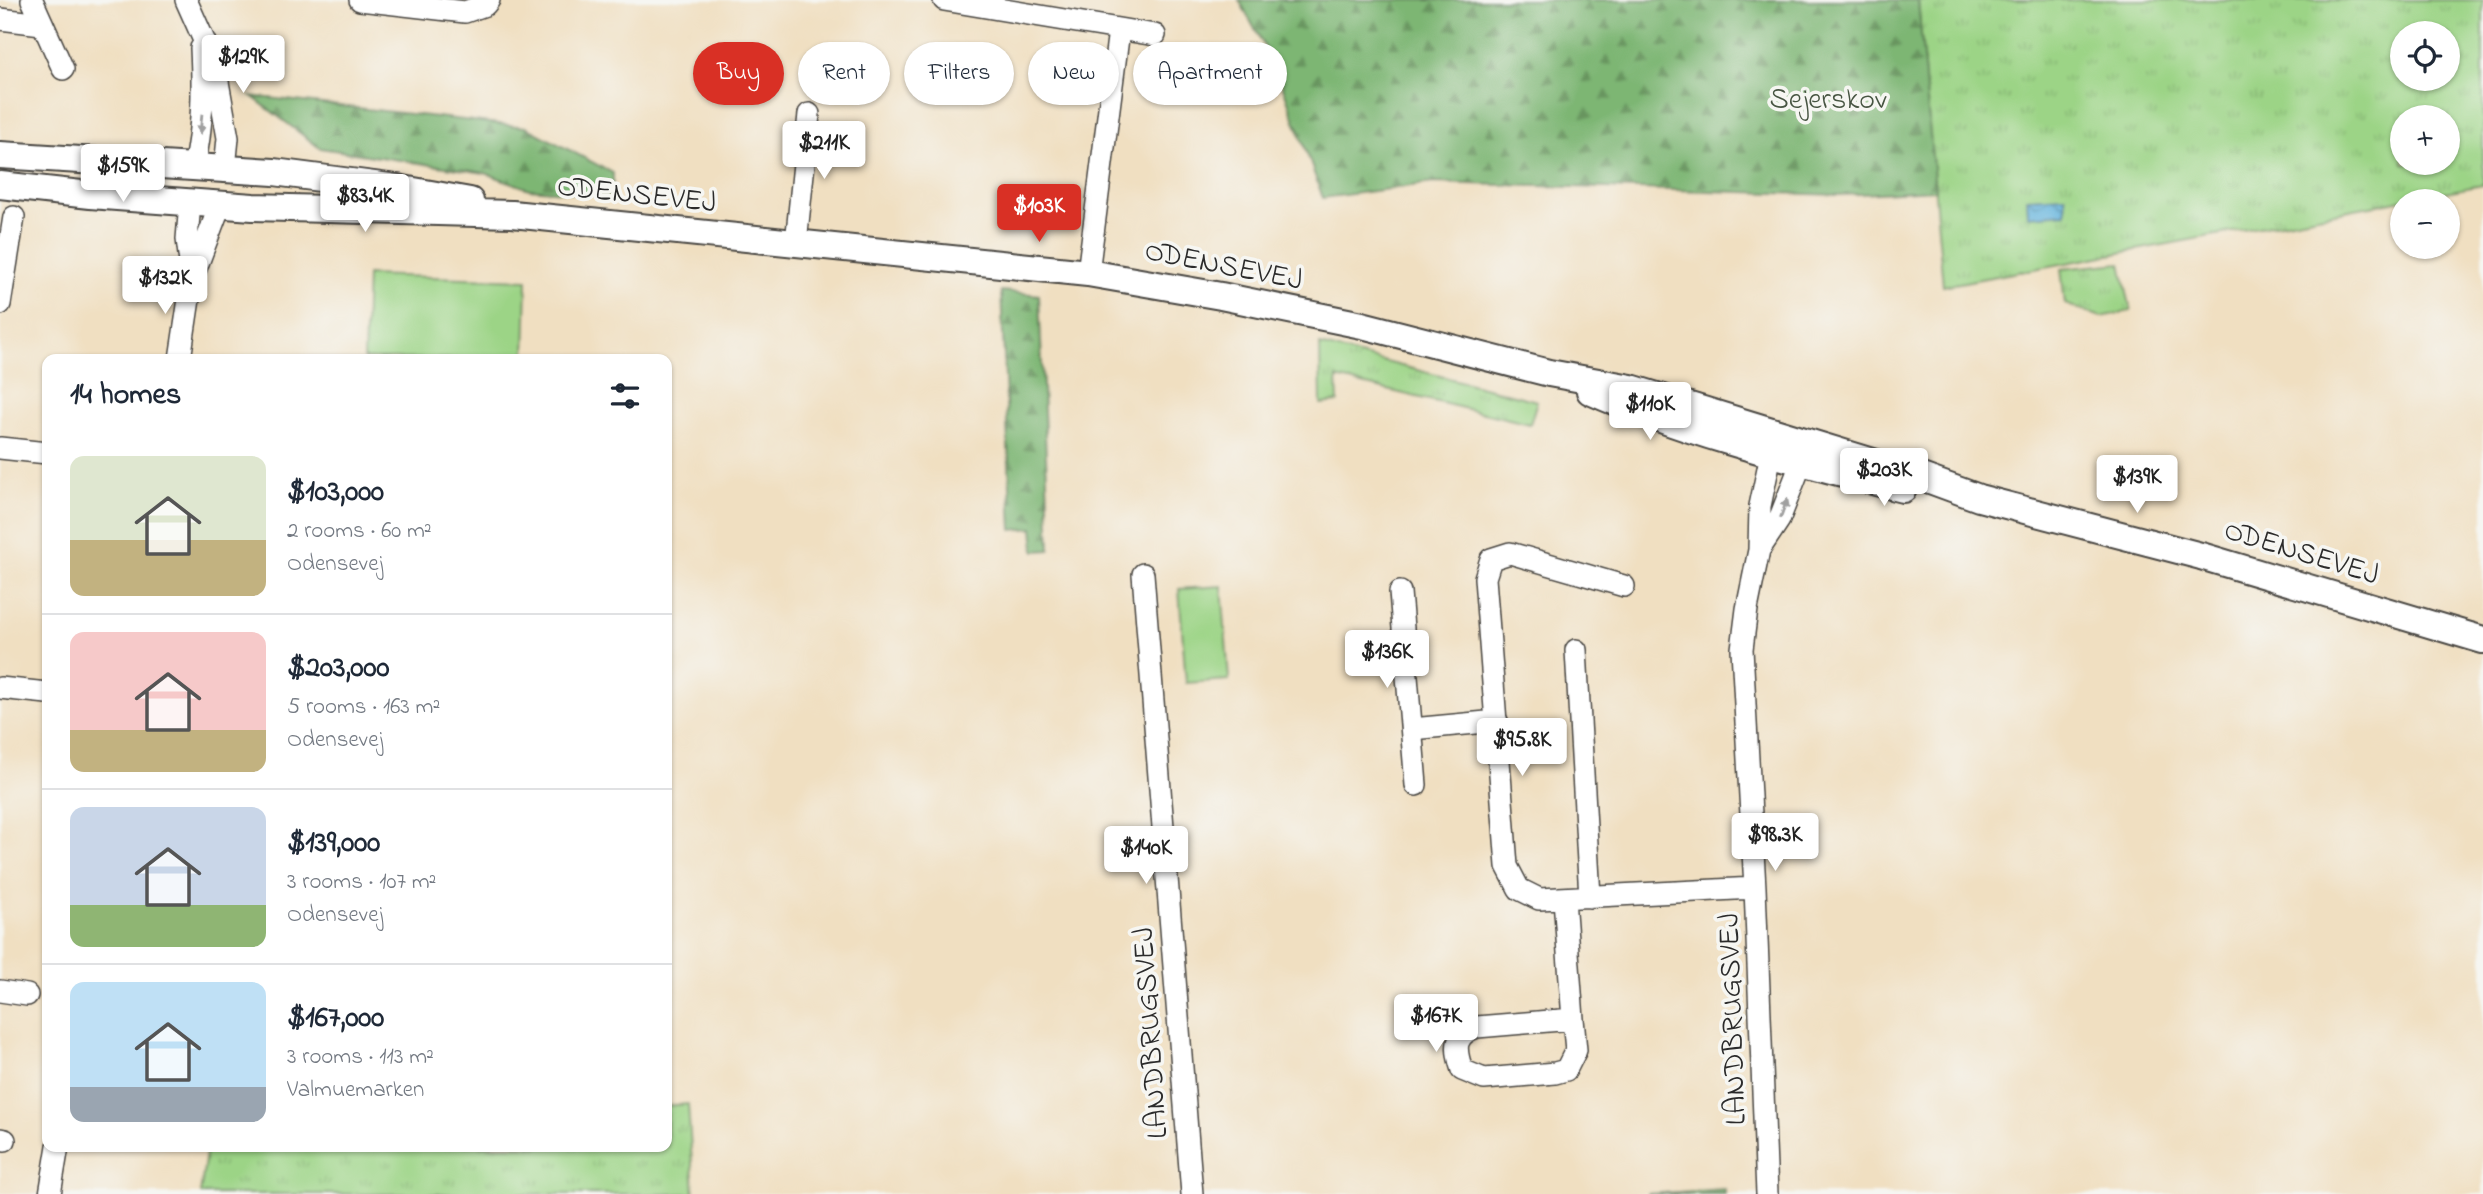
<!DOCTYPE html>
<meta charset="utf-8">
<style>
body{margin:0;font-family:"Indie Flower",sans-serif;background:#f2f2f3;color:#1f2937;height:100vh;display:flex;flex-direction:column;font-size:26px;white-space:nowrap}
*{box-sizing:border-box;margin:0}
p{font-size:23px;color:#747a83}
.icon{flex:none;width:38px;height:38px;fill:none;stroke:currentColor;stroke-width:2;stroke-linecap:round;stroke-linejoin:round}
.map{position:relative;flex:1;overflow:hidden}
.panel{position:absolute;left:42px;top:354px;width:630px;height:798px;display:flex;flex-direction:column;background:#fff;border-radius:14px;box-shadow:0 2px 5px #0004}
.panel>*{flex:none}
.banner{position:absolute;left:693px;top:42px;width:665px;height:63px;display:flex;gap:14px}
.controls{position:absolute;left:2390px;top:21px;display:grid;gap:14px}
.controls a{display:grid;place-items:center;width:70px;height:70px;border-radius:50%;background:#fff;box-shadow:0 2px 5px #0004;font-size:35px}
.price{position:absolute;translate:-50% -60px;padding:0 16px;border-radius:7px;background:#fff;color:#222;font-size:23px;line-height:46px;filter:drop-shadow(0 2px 4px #0008)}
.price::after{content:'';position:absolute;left:50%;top:42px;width:21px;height:16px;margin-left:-10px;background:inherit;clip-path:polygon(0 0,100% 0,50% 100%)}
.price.current{background:#d93025;color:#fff}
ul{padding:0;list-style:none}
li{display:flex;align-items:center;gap:21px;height:175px;padding:0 28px}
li+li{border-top:2px solid #e0e1e3}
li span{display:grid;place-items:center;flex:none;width:196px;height:140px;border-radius:14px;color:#555}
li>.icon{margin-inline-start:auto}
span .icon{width:84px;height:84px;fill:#fffc;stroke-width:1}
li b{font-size:30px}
h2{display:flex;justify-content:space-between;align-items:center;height:84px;padding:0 28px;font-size:30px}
.tag{padding:0 24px;border-radius:32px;background:#fff;box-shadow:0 2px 5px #0004;font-size:24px;line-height:63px}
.tag.current{background:#d93025;color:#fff}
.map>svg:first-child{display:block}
.grass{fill:url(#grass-tufts);stroke:#648058;stroke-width:2;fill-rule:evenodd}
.forest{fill:url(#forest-firs);stroke:#54704f;stroke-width:2}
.pitch{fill:#9cd486;stroke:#648058;stroke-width:2}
.water{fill:url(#water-waves);stroke:#466f84;stroke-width:2}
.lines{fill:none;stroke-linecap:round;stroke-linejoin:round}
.minor-casing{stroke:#494642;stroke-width:24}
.major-casing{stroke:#494642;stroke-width:30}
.minor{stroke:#fff;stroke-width:21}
.major{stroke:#fff;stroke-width:26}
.oneway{fill:#a0a0a0}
.labels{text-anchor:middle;stroke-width:7;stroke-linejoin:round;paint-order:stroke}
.park-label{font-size:30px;fill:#475542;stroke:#f6f6f2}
.street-label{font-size:30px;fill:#2b2b2b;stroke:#f6f6f2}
</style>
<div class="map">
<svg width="2483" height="1194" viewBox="0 0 2483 1194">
<defs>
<pattern id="grass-tufts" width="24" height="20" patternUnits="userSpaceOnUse" patternTransform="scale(1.75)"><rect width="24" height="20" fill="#9cd486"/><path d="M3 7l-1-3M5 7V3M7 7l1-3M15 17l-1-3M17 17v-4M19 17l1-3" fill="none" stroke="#87b674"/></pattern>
<pattern id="forest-firs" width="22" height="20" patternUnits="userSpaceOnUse" patternTransform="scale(1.75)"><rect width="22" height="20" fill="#7db673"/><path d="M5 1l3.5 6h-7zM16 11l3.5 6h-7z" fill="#67945f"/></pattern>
<pattern id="water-waves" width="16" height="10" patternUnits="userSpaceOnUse" patternTransform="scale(1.75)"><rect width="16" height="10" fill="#62b3dd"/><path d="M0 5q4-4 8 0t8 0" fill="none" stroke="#5192b3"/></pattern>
</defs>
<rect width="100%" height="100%" fill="#f6f6f2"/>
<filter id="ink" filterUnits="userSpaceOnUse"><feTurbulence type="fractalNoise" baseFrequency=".0143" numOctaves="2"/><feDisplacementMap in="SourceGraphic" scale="14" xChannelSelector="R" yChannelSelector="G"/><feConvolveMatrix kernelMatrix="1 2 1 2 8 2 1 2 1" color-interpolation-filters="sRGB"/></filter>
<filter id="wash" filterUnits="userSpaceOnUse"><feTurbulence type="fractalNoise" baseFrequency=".00686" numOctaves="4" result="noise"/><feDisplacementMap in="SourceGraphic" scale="28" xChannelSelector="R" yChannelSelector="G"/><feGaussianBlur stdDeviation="1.57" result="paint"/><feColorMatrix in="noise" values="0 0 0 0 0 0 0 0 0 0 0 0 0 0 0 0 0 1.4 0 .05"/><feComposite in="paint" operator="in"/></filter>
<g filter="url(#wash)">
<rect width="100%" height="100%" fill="#f0dfc1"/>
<path class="grass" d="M1918 0H2483V185L1943 286ZM2403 33H2448V79H2403ZM2403 117H2448V163H2403Z
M2121 263 2131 311 2101 317 2065 304 2061 269Z
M1320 345 1537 401 1530 424 1337 378 1338 402 1321 404Z
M688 1104 694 1194H200L207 1146H667V1106Z"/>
<path class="forest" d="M1239 0H1918L1935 190 1840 195 1433 183 1323 198 1276 68Z
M251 96 526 127 613 173V196L529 189 485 173 320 148Z
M1001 291 1039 295 1050 550 1035 551 1033 528 1012 530Z
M1725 1189V1194H1647Z"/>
<path class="pitch" d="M367 275 527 280 525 359H364Z
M1222 586 1229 680 1186 683 1179 589Z"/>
<path class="water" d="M2065 196 2066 213 2028 216 2027 198Z"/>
</g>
<g filter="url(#ink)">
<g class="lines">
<defs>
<path id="minor" d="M32 0 63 69
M186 0 215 65 228 138 225 168
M360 0 465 12 485 5 489 0
M944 0 1155 35
M0 19 42 24
M194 166C203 126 203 89 201 48
M190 203 187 239 192 278
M796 243 809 114
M1088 273 1119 30
M0 304 14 217
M180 359 192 279 220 205
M0 448 47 453
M1759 550 1779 520 1807 448
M1143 574 1192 1194
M1624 586 1510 553 1491 559 1485 578 1507 866 1519 889 1539 899 1755 888
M1400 592 1416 785
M1576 650 1590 897
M0 688 47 693
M1412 729 1497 721
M1564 899 1573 1019 1477 1027C1453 1035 1455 1049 1462 1070L1484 1079 1555 1073 1566 1070 1576 1050 1573 1019
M0 991 27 995
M0 1139 5 1140
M50 1194 58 1146
M1767 1194 1755 888 1742 649 1747 609 1759 550 1760 506 1774 440"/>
<path id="major" d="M0 155 274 172 397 188 470 201
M0 185 90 195 253 207 512 214 1088 273 1221 296 1362 325 1549 373 1631 388 1919 476 1979 498 2201 556 2483 640
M1590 391C1690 435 1797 461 1903 489"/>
</defs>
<use href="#minor" class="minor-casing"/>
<use href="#major" class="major-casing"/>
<use href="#minor" class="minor"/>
<use href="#major" class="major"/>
</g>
<defs><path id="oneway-solid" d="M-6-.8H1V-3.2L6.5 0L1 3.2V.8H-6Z" transform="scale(1.75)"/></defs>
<g class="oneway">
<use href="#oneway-solid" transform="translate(201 124) rotate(95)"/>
<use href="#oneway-solid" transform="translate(1784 508) rotate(-70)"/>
</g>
</g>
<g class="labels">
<g class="park-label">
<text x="1828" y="108">Sejerskov</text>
</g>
<g class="street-label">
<text transform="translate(637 193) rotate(6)" y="10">ODENSEVEJ</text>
<text transform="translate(1224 264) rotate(11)" y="10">ODENSEVEJ</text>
<text transform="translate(2302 551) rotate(17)" y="10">ODENSEVEJ</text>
<text transform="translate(1731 1019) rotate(-92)" y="10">LANDBRUGSVEJ</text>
<text transform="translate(1149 1033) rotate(-94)" y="10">LANDBRUGSVEJ</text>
</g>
</g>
</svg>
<div class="controls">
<a><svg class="icon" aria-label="locate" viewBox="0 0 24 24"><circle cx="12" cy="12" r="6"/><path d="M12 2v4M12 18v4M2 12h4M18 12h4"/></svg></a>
<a>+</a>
<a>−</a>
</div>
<b class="price" style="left:243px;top:95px">$129K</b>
<b class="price" style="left:824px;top:181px">$211K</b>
<b class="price" style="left:123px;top:204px">$159K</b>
<b class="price" style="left:365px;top:234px">$83.4K</b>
<b class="price current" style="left:1039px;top:244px">$103K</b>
<b class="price" style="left:165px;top:316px">$132K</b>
<b class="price" style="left:1650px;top:442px">$110K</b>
<b class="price" style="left:1884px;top:508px">$203K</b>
<b class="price" style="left:2137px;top:515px">$139K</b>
<b class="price" style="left:1387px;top:690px">$136K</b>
<b class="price" style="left:1522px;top:778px">$95.8K</b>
<b class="price" style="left:1775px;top:873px">$98.3K</b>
<b class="price" style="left:1146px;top:886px">$140K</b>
<b class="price" style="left:1436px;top:1054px">$167K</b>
<div class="banner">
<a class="tag current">Buy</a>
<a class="tag">Rent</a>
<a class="tag">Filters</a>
<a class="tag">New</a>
<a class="tag">Apartment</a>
</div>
<section class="panel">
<h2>14 homes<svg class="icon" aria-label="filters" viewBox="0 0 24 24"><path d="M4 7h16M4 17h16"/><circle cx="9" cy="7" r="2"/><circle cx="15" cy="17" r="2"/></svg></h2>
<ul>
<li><span style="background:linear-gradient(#dfe7d0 60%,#c2b280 0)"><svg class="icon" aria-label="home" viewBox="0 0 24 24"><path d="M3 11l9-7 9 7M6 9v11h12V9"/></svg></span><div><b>$103,000</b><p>2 rooms · 60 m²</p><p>Odensevej</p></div></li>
<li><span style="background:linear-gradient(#f6c9c9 70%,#c2b280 0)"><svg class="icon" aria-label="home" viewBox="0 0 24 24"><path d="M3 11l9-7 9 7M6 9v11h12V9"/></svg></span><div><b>$203,000</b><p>5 rooms · 163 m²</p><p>Odensevej</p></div></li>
<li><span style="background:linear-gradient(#c9d6e8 70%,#8fb573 0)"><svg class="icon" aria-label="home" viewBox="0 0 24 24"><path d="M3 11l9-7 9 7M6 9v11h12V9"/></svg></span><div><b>$139,000</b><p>3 rooms · 107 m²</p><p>Odensevej</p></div></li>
<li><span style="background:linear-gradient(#bfe0f5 75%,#9aa5b1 0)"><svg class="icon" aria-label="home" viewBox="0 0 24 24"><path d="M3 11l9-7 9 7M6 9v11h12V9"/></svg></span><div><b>$167,000</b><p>3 rooms · 113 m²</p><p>Valmuemarken</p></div></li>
</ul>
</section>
</div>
